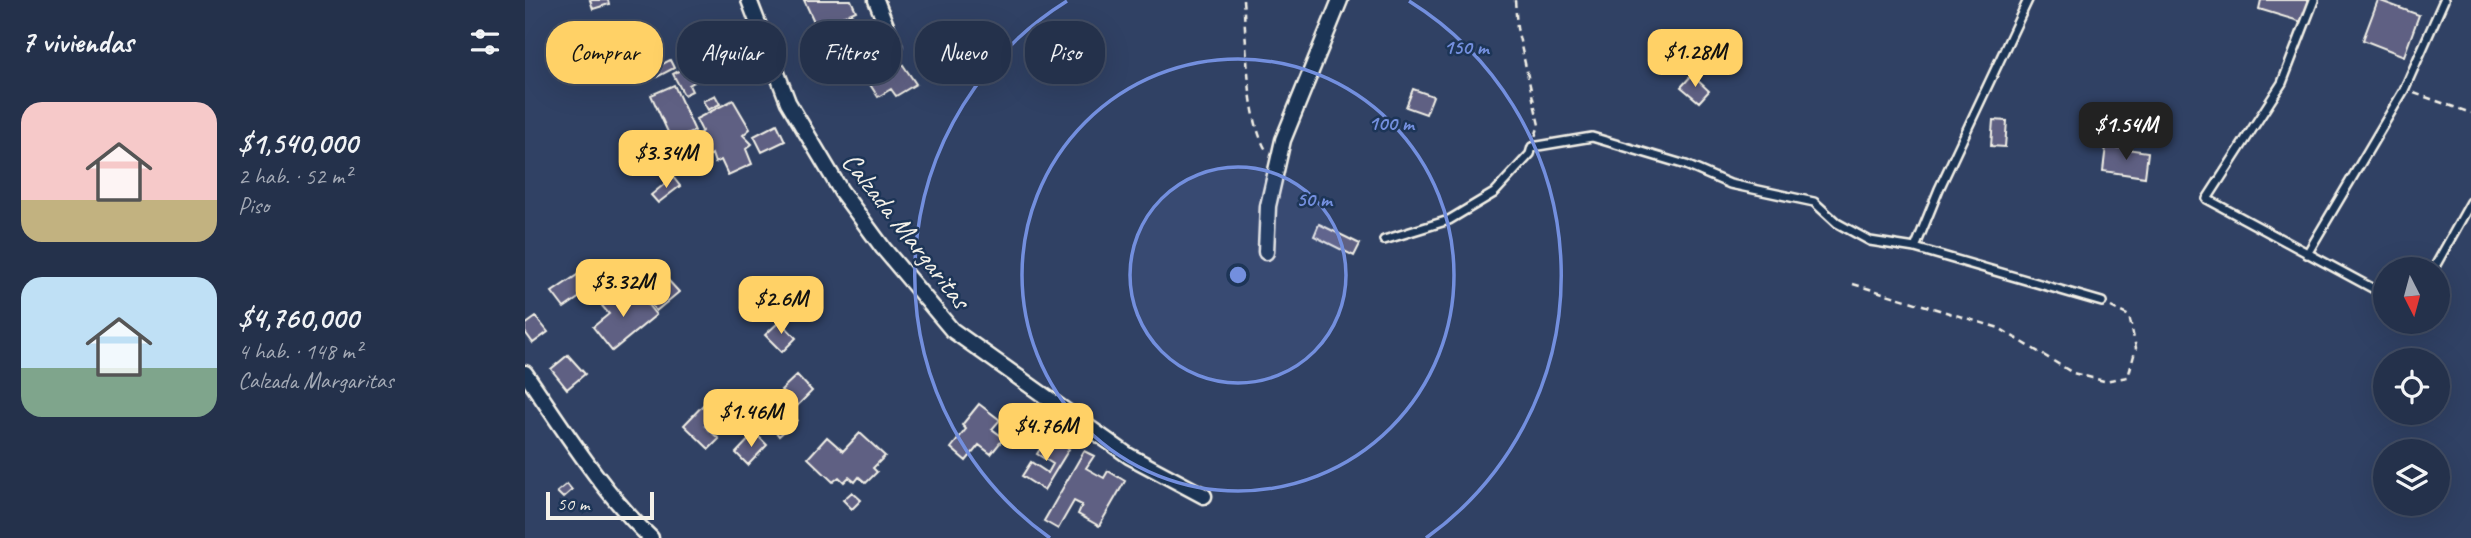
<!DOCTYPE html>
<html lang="es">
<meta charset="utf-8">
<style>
body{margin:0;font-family:Caveat,sans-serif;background:#2c3952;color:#f1f3f6;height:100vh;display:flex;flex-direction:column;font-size:26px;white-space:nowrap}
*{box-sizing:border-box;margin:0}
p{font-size:23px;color:#a3a9b5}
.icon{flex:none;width:38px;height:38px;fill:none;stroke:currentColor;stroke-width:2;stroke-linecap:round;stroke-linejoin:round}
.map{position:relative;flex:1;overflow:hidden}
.panel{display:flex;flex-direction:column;background:#24314b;width:525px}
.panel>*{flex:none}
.hud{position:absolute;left:21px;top:21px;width:665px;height:63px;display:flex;gap:14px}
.needle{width:46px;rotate:174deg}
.tools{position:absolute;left:1848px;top:257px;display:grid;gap:14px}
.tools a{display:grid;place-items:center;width:77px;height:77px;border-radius:50%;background:#24314b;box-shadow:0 7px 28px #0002,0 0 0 2px #414c63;font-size:35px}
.scale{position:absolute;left:21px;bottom:18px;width:108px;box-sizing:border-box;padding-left:7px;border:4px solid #f4f1e8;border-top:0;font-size:19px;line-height:24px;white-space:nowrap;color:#f4f1e8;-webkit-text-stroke:5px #1d3557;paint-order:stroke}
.price{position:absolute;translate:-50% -60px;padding:0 16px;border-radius:14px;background:#ffd166;color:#111;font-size:23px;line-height:46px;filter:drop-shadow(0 2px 4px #0008)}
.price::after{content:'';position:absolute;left:50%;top:42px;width:21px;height:16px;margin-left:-10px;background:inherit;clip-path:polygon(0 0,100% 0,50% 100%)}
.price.selected{background:#222;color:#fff}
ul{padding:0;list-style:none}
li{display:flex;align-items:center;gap:21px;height:175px;padding:0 21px}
li span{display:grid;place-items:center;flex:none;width:196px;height:140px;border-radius:21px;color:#555}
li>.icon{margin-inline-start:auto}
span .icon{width:84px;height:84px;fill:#fffc;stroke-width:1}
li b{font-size:30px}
h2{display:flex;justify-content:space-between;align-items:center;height:84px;padding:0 21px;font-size:30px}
.tag{padding:0 24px;border-radius:28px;background:#24314b;box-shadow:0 7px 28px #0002,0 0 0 2px #414c63;font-size:24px;line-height:63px}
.tag.selected{background:#ffd166;color:#111}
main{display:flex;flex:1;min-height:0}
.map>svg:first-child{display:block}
.building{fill:#5e6083;stroke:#f4f1e8;stroke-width:2}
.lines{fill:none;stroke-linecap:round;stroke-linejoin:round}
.service-casing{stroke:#f4f1e8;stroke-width:12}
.minor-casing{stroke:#f4f1e8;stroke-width:19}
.path{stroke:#f4f1e8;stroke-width:2.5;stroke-dasharray:7 5;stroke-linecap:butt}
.service{stroke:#1d3557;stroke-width:7}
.minor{stroke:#1d3557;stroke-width:14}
.ring{fill:none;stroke:#738fde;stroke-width:3.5}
.labels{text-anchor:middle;stroke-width:5;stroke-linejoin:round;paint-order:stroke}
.street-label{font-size:28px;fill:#f4f1e8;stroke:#1d3557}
.centre{fill:#738fde;stroke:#1d3557;stroke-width:3.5}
.ring-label{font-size:21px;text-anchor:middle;font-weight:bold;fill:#738fde;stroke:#1d3557;stroke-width:5;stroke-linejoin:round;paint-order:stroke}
</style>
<main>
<section class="panel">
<h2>7 viviendas<svg class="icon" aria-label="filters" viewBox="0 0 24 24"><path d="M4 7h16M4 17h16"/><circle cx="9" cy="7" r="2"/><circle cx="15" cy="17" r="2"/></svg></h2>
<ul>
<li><span style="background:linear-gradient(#f6c9c9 70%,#c2b280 0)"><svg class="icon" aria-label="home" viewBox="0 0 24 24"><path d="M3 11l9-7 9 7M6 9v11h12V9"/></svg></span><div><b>$1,540,000</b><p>2 hab. · 52 m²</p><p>Piso</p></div></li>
<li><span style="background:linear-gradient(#bfe0f5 65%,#7fa58c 0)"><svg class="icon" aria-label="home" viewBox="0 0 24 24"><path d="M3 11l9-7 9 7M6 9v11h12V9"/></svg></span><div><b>$4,760,000</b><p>4 hab. · 148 m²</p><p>Calzada Margaritas</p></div></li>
</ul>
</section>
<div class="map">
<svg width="1946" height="538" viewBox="0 0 1946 538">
<rect width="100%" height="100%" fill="#304164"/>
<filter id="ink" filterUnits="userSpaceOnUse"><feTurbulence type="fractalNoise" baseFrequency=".0143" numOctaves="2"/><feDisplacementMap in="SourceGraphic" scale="14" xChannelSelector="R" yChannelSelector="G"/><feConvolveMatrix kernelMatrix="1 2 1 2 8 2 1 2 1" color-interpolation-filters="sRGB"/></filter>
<g filter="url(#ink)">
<path class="building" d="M65 0H83L84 4 68 9Z
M279 0H326L331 11 292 28Z
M1736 0H1784L1777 22 1734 9Z
M1853 0 1894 15 1879 56 1838 40Z
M207 39 213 50 204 55 213 71 194 80 183 60 180 61 177 55Z
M145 60 149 68 132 77 128 69Z
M174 60 182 75 164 85 167 91 159 95 148 74Z
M376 62 391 84 371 96 366 89 353 97 344 83Z
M125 70 129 77 118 82 115 76Z
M84.5 76a5.5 5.5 0 1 1 11 0a5.5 5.5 0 1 1-11 0Z
M1167 75 1184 91 1174 102 1156 87Z
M149 85 170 131 147 141 126 95Z
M888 89 908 96 901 114 881 107Z
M190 95 195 104 183 110 178 101Z
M208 100 225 129 218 135 227 144 221 149 227 164 203 175 196 160 190 163 187 154 178 160 168 140 177 131 171 119Z
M1468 120 1482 121 1480 147 1466 146Z
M252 124 260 141 237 152 229 136Z
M1581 146 1623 152 1620 177 1578 171Z
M148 177 155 186 133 203 126 195Z
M794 224 835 244 829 256 789 236Z
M73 261 84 277 39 308 27 292Z
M142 279 154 292 131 311 120 297Z
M111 290 131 315 87 351 68 327 84 314 77 306 92 294 98 301Z
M11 317 23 332 8 343 0 332V325Z
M255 321 271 338 257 352 240 335Z
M43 355 60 374 42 389 26 369Z
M272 375 287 391 272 406 256 390Z
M183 400 194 411 180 426 194 439 184 449 159 425Z
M454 404 475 420 467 429 479 438 466 454 454 445 441 461 426 448 441 429 437 425Z
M262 408 272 420 254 436 244 423Z
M492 409 501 415 492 430 483 424Z
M230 433 242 445 223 465 211 453Z
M335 433 360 456 348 468 352 472 341 483 334 477 330 482 324 477 319 482 314 477 308 482 283 458 302 437 318 451Z
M523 436 544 449 519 490 497 476 506 462 523 473 528 464 512 454Z
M559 451 569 456 561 468 579 478 583 471 600 481 574 526 553 514 557 505 549 501 533 529 519 521Z
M42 484 47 490 38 498 32 492Z
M327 492 336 500 327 509 318 500Z"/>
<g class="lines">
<defs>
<path id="service" d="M1789 0 1757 83 1682 199 1860 295
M859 240 924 220 969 193 1005 154 1007 147 1067 137 1161 165 1205 184 1289 202 1312 223 1345 241 1390 248 1577 302
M1390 248 1414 189 1503 0
M1782 254 1879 90 1919 0
M1908 270 1946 202"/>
<path id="minor" d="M224 0 263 102 316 191 358 248 427 330 604 456 679 496
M351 0 369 46
M741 252 743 206 758 140 815 0
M0 373C38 428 78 493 126 538"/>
</defs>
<use href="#service" class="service-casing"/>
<use href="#minor" class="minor-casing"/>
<path class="path" d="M718 0C722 41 721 116 741 150
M990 0 992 28 1014 125 1010 137
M1889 93 1946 113
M1328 284 1474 328 1548 373 1579 381 1603 377 1611 348 1604 316 1586 307"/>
<use href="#service" class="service"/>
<use href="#minor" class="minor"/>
</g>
</g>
<circle cx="713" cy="275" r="108" fill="#738fde" fill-opacity=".12"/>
<g class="ring">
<circle cx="713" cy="275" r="108"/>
<circle cx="713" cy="275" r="216"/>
<path d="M525 538A323 323 0 0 1 542 1M884 1A323 323 0 0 1 901 538"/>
</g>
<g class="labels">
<g class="street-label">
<text transform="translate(382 230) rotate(52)" y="10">Calzada Margaritas</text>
</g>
</g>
<circle cx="713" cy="275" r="10" class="centre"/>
<g class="ring-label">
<text x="941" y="54">150 m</text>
<text x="866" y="130">100 m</text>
<text x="789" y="206">50 m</text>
</g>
</svg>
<div class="tools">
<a><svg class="needle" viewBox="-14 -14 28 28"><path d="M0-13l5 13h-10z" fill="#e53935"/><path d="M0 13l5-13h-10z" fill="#a3a9b5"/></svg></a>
<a><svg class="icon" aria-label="locate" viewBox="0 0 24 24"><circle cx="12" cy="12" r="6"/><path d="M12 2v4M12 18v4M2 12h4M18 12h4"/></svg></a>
<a><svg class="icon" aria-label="layers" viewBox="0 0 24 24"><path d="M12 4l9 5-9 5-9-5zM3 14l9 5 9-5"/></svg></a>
</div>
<div class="scale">50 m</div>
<b class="price" style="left:1170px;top:89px">$1.28M</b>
<b class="price selected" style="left:1601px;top:162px">$1.54M</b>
<b class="price" style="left:141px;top:190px">$3.34M</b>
<b class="price" style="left:98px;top:319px">$3.32M</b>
<b class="price" style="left:256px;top:336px">$2.6M</b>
<b class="price" style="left:226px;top:449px">$1.46M</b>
<b class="price" style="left:521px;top:463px">$4.76M</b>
<div class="hud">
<a class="tag selected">Comprar</a>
<a class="tag">Alquilar</a>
<a class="tag">Filtros</a>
<a class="tag">Nuevo</a>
<a class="tag">Piso</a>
</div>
</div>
</main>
